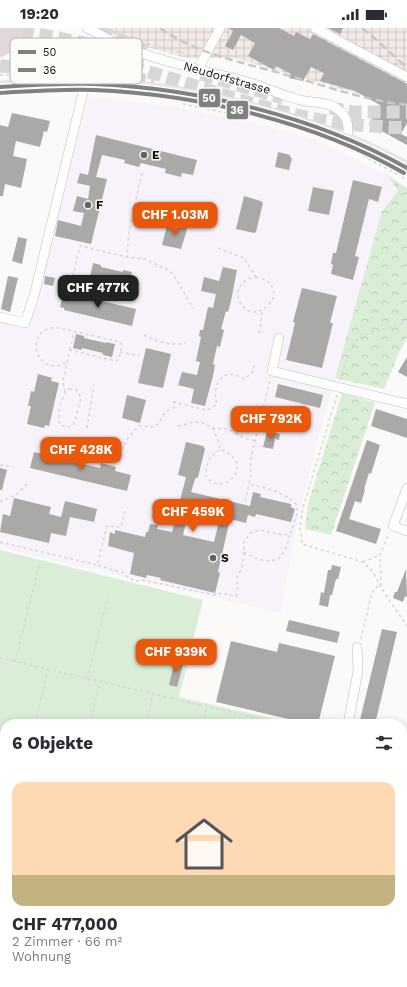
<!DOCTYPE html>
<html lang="de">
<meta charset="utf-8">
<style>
body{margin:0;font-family:"Work Sans",sans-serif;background:#f2f2f3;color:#2b2b33;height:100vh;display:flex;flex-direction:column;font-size:15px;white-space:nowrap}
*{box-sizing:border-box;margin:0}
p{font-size:13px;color:#7c7c81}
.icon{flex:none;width:22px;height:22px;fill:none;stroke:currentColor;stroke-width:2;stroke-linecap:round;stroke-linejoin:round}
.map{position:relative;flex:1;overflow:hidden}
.panel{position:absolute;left:0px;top:691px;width:407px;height:268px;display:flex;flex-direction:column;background:#fff;border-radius:16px 16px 0 0;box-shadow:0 2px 10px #0003}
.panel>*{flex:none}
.price{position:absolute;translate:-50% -34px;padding:0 9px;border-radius:8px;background:#ea580c;color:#fff;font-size:13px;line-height:26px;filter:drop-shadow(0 1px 2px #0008)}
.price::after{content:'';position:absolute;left:50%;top:24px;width:12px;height:9px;margin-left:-6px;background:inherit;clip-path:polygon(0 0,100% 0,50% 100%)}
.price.selected{background:#222;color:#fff}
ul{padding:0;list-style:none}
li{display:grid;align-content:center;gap:8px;height:212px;padding:0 12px}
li+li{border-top:1px solid #e1e1e2}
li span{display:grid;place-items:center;height:124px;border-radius:12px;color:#555}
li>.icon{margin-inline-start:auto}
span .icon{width:72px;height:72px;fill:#fffc;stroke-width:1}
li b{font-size:17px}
h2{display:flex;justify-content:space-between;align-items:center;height:48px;padding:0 12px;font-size:17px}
.status{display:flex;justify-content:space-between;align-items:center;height:28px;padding:0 20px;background:#fff;direction:ltr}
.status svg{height:11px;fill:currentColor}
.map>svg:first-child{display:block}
.industrial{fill:url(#industrial-grid)}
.medical{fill:#f8f3fb}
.park{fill:url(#park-crowns)}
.garden{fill:#daeed7}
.building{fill:#aaa9a8;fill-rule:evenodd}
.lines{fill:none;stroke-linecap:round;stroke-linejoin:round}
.highway-tunnel{stroke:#d8d7d5;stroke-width:13;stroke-dasharray:13 6;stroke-linecap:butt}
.minor-casing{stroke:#bebebd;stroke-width:10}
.major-casing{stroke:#d7d7d6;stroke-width:12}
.highway-casing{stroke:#d7d7d6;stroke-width:14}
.path{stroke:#d6d6d6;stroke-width:1.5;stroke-dasharray:3 3;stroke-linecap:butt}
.minor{stroke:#fefefe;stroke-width:9}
.major{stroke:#eee6e8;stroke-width:11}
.highway{stroke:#e3d8d9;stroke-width:13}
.rail{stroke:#c8c8c7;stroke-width:2.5;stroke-dasharray:8 4;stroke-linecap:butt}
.bus-1-casing{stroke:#fcfbf7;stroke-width:7}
.bus-2-casing{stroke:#fcfbf7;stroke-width:7}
.bus-1{stroke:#808080;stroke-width:4}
.bus-2{stroke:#808080;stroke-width:4}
.poi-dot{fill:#646361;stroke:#fcfbf7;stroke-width:1.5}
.labels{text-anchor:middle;stroke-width:3;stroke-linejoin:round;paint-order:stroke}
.street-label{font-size:12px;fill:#121110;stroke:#fcfbf7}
.poi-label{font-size:12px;font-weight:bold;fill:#121110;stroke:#fcfbf7;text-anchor:start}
.key{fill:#fcfbf7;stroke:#b6b5b2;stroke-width:1}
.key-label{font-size:11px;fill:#121110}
.line-badge{stroke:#fcfbf7;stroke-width:1.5}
.badge-label{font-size:11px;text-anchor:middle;font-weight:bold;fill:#fff}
</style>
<div class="status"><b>19:20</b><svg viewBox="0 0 49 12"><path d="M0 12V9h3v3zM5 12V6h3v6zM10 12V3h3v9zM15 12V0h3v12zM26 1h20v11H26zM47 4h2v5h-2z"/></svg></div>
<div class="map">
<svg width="407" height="959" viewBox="0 0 407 959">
<defs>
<pattern id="industrial-grid" width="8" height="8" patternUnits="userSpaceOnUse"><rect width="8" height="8" fill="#f3eae7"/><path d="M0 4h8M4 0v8" fill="none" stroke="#cfc8c5"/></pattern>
<pattern id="park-crowns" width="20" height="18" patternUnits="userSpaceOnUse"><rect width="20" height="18" fill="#daeed7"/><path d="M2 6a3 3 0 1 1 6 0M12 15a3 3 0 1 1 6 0" fill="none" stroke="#bacbb8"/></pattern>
</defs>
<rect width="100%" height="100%" fill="#fbfaf8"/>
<path class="industrial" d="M100 0H407V80L234 30H186L132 15Z"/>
<path class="medical" d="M89 69 138 74 196 83 265 98 319 113 387 147 398 163 382 183 314 426 294 510 281 585 0 520V294L29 300Z"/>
<path class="park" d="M387 147 407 160V310L399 325 384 361 335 350 382 183 398 163Z
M342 365 375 375 331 507 305 501 308 476Z"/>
<path class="garden" d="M0 522 203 572 179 669 296 696H5V748H0Z"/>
<path class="building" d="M228 0H279L294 8 296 4 310 11 313 6 407 56V95L401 106 407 109V117L369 96 380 77 355 63 320 53 324 45 311 39 303 53 289 50 291 46 276 38 274 42 248 28 255 15 241 7 233 22 225 18 233 3Z
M328 0H343L340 6Z
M12 85 50 93 47 104 44 103 40 119 16 113 13 128 27 131 21 160 5 156 3 168H0V97L8 99Z
M96 107 197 132 193 147 182 145 181 149 165 145 166 141 141 135 139 139 124 135 125 132 102 127 96 149 107 151 91 216 55 208 58 192 81 198 84 185 73 183 77 168 88 171 90 158 77 155 80 145 88 147Z
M278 124 290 127V129L292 130 289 142 275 139Z
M353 152 382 159 378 174 369 171 355 228 359 229 353 252 331 246 333 237 331 236 333 225H336Z
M313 159 334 163 329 187 308 183Z
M244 168 261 173 263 175 256 204 254 205 236 201Z
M168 194 187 198 186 205 181 221 162 217Z
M18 209 27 211 22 236 12 233Z
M93 235 101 237V239L123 244V242L132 244 128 258 120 256V254L98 249V251L90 249Z
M223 239 237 242 231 273 228 284 226 283 221 301 224 302 220 319 217 318 213 336 215 337 213 348 205 378 191 375 194 361 178 357 182 344 197 347 200 334 196 333 201 309 199 308 200 302H203L208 279 213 280 216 266 201 263 204 249 219 253Z
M8 248 18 250 10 284 1 281Z
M45 248 55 250 53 258 44 256Z
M302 260 337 268 330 295H333L322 340 286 332 295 295 293 294Z
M68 265 136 281 132 298 64 282V280L60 279 63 266 67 267Z
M76 306 84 308V310L106 315V314L115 316 112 329 103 327V325L82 320 81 322 73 320Z
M146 320 171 326 163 360 138 355Z
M407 329V349L398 344Z
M38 346 52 350 51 353 59 355 49 398 45 397 44 400 27 396 31 378H28L31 363 34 364Z
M278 356 323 367 320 380 275 369Z
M127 367 146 372 140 395 122 390Z
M376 381 407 391V410L371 398Z
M267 403 280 406 279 412 275 411 273 421 263 419Z
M367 412 380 417 371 446 369 445 364 461 365 462 361 475 355 473 349 491 381 501 376 516 336 503Z
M186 414 203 418 205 421 198 449 195 451 191 464 250 478 253 464 261 466 260 469 291 476V479L295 481 291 494 256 486 255 489 248 487 246 495 230 491 218 544 220 545 215 565 160 552 161 550 147 547 146 550 130 546 134 525 108 518 110 504 115 506V502L145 509 146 504H148L150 496 158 497 157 501 172 504 186 449 178 447ZM189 482 220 489 214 514 183 507Z
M34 424 54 429 56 424 71 428 70 433 100 440 101 435 116 439 115 443 131 447 127 463 30 440Z
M0 440 7 442 2 462H0Z
M14 470 51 479 49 486 61 489 65 473 97 481 94 494 70 489 66 508 51 505 49 515 0 504 3 486 10 488Z
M332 537 341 539 338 551H336L332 567H330L328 579 319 577 321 564 324 565 328 542H331Z
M406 541 407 569 405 568 403 574 393 570 395 564H397Z
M289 592 340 604 337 615 286 603Z
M382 601 397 604 383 663 375 696H359Z
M231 613 277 624 279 615 335 628 318 696H310L216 674Z
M175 631 184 633 177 659 169 657Z"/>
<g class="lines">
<path class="highway-tunnel" d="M2 0C52 8 101 18 149 31
M99 3 151 25
M0 13C43 19 86 27 128 38 207 59 292 95 374 98 385 99 396 100 407 99
M0 38 116 47 154 54
M201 46 283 70
M330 80 353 84H407"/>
<defs>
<path id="minor" d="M87 0C100 6 112 14 125 19 165 35 207 43 248 54 265 59 280 67 297 71 311 76 328 72 340 83 348 90 350 102 346 111
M315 0 407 49
M198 41 220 0
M0 289 25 295 34 268 85 56
M279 310 272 343 407 376
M407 460 393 498 407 503
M348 696 358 643 357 619
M402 722 407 723
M0 796 5 793
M57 959 59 954
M222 959 223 954
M269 959 270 954
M389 959 390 954"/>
<path id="major" d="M0 59C31 57 62 55 94 56 158 58 223 71 284 89 326 102 369 117 407 140
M0 819 5 821
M402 891 407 892"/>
<path id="highway" d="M0 13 3 7V0
M0 22 10 16 19 0"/>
</defs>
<use href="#minor" class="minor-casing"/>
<use href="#major" class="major-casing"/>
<use href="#highway" class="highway-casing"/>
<path class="path" d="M113 4 136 13 195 28
M81 46 105 20
M0 47H30
M183 76 232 86
M363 128 397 146
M142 145 129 203 127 229 145 231 166 241 173 246 193 280
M402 149 407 152
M218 220 244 230 256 249
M256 249C268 251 274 257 274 269 250 310 217 255 256 249Z
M70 260 80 218 127 229
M259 305 261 296 262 282
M144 307C158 314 170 318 186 315
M70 322 74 304
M120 324 139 328
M341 352C344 342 346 328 351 319 363 299 389 304 407 292
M69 361 77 362 81 370 74 396C69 400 65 400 60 396 56 389 62 365 69 361Z
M65 364 63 353 70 322 116 333 119 331 122 317 120 314 59 300C29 296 30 337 55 338 59 338 63 336 67 335
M337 367 303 480 300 498 302 516 363 534 373 544 385 566 407 598
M173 374 206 382 210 381 217 376C211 357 223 337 244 351L252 345 255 334
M178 398 184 397 193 394H201L213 400 227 401 234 404 244 410 256 413
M87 400 94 357
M213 400 218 413 221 422C256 433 226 471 206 449 206 437 208 427 221 422
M119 434C124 414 124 413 139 398L154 399 159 395 165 384 175 379
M0 437 13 439
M245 473 251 447 250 434 270 352
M0 474 16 467 27 456
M125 483 121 499 107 498 97 537 124 545 128 550 137 553 142 552 215 567 221 565 236 568 238 560 237 550 242 539 244 528V514L250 505 260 502 283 507 291 505 297 485V477C282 463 269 461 249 456
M0 514 97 537
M244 524C254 531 273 538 282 527 287 521 288 512 290 506
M363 534 380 527
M361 611 372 564 378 558H381L380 527 389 505
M0 630 282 696
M15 634 39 538
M87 651 108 569
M35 696 48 641
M90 696 100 654
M146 696 153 666
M203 696 207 679
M258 696 260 691
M0 702 5 703
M0 832 5 833
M402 833H407
M0 871 5 873
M0 908 5 909
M0 929 5 910
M0 946 5 948
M35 954 49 957
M139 959V954"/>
<use href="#minor" class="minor"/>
<use href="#major" class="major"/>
<use href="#highway" class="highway"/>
<path class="rail" d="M160 0C197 27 250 36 294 49 331 60 369 73 407 77
M362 0 378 13 407 40"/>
<defs>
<path id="bus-1" d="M0 59C31 57 63 55 94 56 197 60 317 89 407 140"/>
<path id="bus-2" d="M0 65C32 63 63 61 94 62 196 66 315 94 404 145"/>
</defs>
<use href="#bus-1" class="bus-1-casing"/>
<use href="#bus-2" class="bus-2-casing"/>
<use href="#bus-1" class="bus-1"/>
<use href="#bus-2" class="bus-2"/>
</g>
<g class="poi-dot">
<circle cx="144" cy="127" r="4"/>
<circle cx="88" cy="177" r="4"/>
<circle cx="213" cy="530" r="4"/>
</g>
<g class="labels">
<g class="street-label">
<text transform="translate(227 50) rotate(16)" y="4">Neudorfstrasse</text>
</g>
<g class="poi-label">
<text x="152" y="131">E</text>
<text x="96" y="181">F</text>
<text x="221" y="534">S</text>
</g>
</g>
<rect x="10" y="10" width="132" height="46" rx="6" class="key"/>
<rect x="18" y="22" width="18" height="4" fill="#808080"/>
<rect x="18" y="40" width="18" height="4" fill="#808080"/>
<g class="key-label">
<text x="43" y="28">50</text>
<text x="43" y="46">36</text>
</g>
<g class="line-badge">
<rect x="198" y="60" width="23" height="20" rx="4" fill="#808080"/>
<rect x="226" y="72" width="23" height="20" rx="4" fill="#808080"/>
</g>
<g class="badge-label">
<text x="209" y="74">50</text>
<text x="237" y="86">36</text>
</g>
</svg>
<b class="price" style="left:175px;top:208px">CHF 1.03M</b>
<b class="price selected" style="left:98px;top:281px">CHF 477K</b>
<b class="price" style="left:271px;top:412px">CHF 792K</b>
<b class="price" style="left:81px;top:443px">CHF 428K</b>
<b class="price" style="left:193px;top:505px">CHF 459K</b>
<b class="price" style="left:176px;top:645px">CHF 939K</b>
<section class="panel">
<h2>6 Objekte<svg class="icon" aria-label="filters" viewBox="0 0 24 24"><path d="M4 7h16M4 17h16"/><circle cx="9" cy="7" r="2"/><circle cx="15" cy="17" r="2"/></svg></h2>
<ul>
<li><span style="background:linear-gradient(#ffd9b3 75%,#c2b280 0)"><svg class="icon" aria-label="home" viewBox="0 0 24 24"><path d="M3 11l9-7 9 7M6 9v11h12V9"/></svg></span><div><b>CHF 477,000</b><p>2 Zimmer · 66 m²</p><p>Wohnung</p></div></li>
</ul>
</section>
</div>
